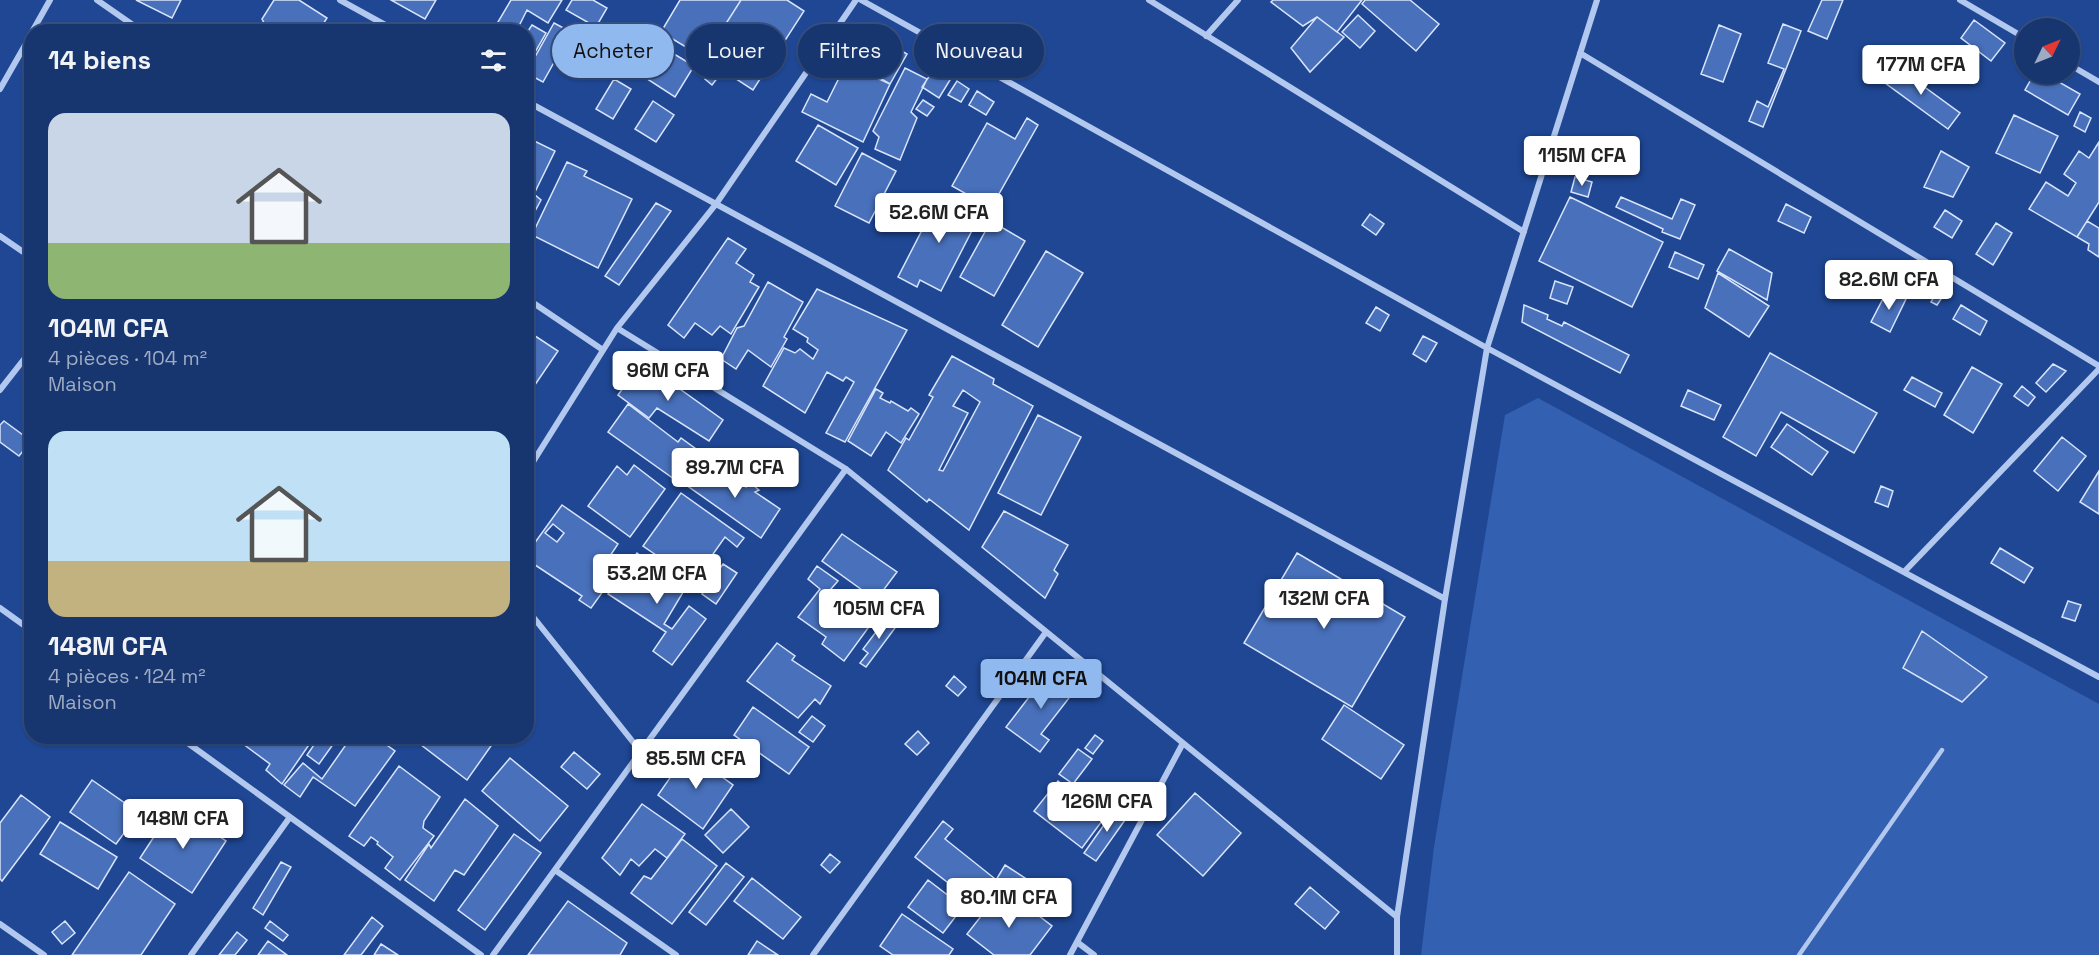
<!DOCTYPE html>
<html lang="fr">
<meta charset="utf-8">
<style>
body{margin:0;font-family:"Space Grotesk",sans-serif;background:#203d74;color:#f1f3f6;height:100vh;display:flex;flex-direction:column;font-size:22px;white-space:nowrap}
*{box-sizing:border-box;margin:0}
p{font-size:20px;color:#9eabc3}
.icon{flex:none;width:33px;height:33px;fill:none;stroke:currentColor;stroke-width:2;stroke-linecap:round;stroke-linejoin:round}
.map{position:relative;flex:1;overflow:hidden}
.details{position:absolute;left:24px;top:24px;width:510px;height:720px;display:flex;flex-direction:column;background:#17356f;border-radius:24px;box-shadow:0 2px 4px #0004,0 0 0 2px #365082}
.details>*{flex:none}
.banner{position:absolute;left:552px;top:24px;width:570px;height:54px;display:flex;gap:12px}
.needle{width:39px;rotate:47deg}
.controls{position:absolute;left:2014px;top:18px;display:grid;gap:12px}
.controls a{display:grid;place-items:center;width:66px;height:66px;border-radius:50%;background:#17356f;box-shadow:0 2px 4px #0004,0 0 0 2px #365082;font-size:30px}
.price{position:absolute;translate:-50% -51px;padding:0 14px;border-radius:6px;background:#fff;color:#222;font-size:20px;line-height:39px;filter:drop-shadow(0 2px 3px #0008)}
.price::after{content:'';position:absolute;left:50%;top:36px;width:18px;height:14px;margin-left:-9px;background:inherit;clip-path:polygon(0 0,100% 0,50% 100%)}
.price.current{background:#90b9f0;color:#111}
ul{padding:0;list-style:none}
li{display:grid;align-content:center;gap:12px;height:318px;padding:0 24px}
li span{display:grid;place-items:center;height:186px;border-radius:18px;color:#555}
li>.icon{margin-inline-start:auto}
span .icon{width:108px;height:108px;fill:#fffc;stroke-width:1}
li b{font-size:26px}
h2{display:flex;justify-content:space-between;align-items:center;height:72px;padding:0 24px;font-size:26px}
.pill{padding:0 21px;border-radius:27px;background:#17356f;box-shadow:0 2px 4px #0004,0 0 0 2px #365082;font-size:21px;line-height:54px}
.pill.current{background:#90b9f0;color:#111}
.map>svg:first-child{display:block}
.green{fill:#3460b2}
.building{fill:#4870bb;stroke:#d8e4fa;stroke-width:1.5;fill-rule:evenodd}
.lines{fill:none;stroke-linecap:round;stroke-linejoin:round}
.lane{stroke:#b2c8ee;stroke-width:4.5}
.street{stroke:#b2c8ee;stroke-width:6}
</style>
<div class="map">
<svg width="2099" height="955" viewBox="0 0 2099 955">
<rect width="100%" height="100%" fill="#1f4794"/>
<path class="green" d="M1538 398 2099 704V955H1421L1434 847 1505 415Z"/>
<path class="building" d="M136 0H181L172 18Z
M274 0H299L327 18 318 32H269L262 19Z
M391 0H436L425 19Z
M511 0H562L548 23 527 10 516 32H492Z
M572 0H593L607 8 596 27 566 10Z
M680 0H741L704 58 661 32Z
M741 0H787L804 11 753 90 704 58Z
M1273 0H1362L1337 32 1317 17 1303 26 1271 2Z
M1365 0H1410L1439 24 1416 51 1362 4Z
M1822 0H1843L1827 39 1808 31Z
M1358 15 1375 31 1360 48 1342 32Z
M1317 17 1344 37 1310 72 1291 48Z
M1974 20 2005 43 1991 61 1961 38Z
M554 23 571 32 543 82 526 73Z
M1783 24 1801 31 1763 127 1749 121 1757 101 1768 107 1784 69 1768 63Z
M532 25 546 33 526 68V34Z
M1719 25 1741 34 1723 82 1701 74Z
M859 26 907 54 890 84 842 56Z
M656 43 694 66 675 97 638 73Z
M846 64 890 84 863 142 802 112 811 94 827 102Z
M1893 64 1960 113 1948 129 1881 80Z
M905 68 927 79 911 112 917 118 900 160 875 149 879 137 873 131Z
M934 69 950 80 939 98 922 87Z
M711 70 719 76 712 85 705 79Z
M2034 74H2045L2080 94 2068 115 2025 90Z
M614 79 631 89 613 119 596 109Z
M957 81 969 89 961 102 948 95Z
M977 91 994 102 986 115 969 105Z
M923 100 934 107 927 116 916 109Z
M653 101 674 115 656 142 635 129Z
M2080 112 2091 118 2085 132 2074 126Z
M2014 115 2058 136 2040 173 1996 153Z
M1027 118 1038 125 991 208 952 186 987 123 1015 139Z
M818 125 858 148 836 185 796 161Z
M526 137 555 151 534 194 541 200 526 228Z
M2099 142V202L2077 237 2029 209 2046 182 2068 196 2076 183 2064 174 2079 151 2089 158Z
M1941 151 1969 167 1953 197 1924 187Z
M862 153 896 171 869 223 835 206Z
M567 162 587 171 584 176 632 199 598 268 532 235Z
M1575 177 1592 182 1588 197 1571 192Z
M940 195 980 215 941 291 920 280 917 287 898 277Z
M1570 197 1663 242 1632 307 1539 261Z
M1621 197 1672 219 1681 199 1695 205 1680 239 1662 232 1663 229 1616 207Z
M656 203 671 211 619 285 605 276Z
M1786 204 1811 217 1804 233 1778 221Z
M1945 210 1962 221 1952 238 1934 227Z
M1370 214 1384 224 1376 235 1362 225Z
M991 221 1025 241 994 296 960 277Z
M2087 221 2099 228V257L2088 250 2089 244 2077 237Z
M1996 223 2012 233 1993 265 1976 254Z
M728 238 746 249 736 263 754 275 750 282 759 287 731 334 720 326 712 335 695 323 684 338 668 325Z
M1729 249 1772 273 1767 300 1717 271Z
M1046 251 1083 273 1038 347 1002 325Z
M1675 252 1704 265 1698 279 1669 267Z
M1718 273 1769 306 1749 337 1705 308Z
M1916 275 1945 293 1937 305 1931 302 1935 295 1922 287 1915 297 1906 291Z
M1555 281 1573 287 1567 304 1550 298Z
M768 282 803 302 784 337 787 339 771 367 748 350 736 369 721 359 737 328 744 326Z
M817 289 907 330 845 442 826 433 854 382 846 377 843 381 827 372 805 413 763 386 784 348 795 353 800 349 813 359 818 350 807 342 808 338 793 329Z
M1888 289 1906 299 1890 332 1871 322Z
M1524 305 1548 315 1547 319 1562 326 1564 322 1629 355 1620 373 1522 322Z
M1961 305 1987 321 1980 335 1953 319Z
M1376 307 1389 315 1380 331 1366 323Z
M526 330 558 351 526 398Z
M1423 336 1437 343 1426 362 1413 354Z
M1770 353 1877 413 1854 453 1781 412 1756 456 1723 437Z
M952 356 994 379 993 384 1033 406 969 530 929 499 927 502 888 470 906 438 909 440 933 397 929 395ZM963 390 980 402 943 471 939 470 968 413 953 406Z
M641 362 670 382 668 387 673 392 677 387 723 420 709 441 657 408 649 418 618 395Z
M2053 364 2066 371 2046 392 2036 383Z
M1972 367 2002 384 1973 433 1944 415Z
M1912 377 1942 393 1935 407 1904 390Z
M2022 386 2035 397 2028 406 2014 396Z
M876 389 883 393 880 398 890 403 891 401 908 411 911 408 919 414 901 443 886 432 871 456 848 441Z
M1688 390 1721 405 1714 420 1681 406Z
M628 404 678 442 681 438 696 449 674 479 608 432Z
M1038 415 1081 437 1041 515 998 493Z
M4 421 31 441 19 456 0 442V425Z
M1787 424 1828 452 1812 475 1771 447Z
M2062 437 2086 456 2058 491 2034 471Z
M770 459 784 468 779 476 764 468Z
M710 460 746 487 748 481 759 490 755 492 780 509 761 538 689 487Z
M634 465 665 489 630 537 588 506 617 466 627 475Z
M2099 471V514L2080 502Z
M1881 486 1893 491 1888 507 1875 502Z
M681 493 744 538 737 547 725 537 694 581 643 546Z
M562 505 618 544 598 574 609 583 591 608 579 600 582 596 526 559V555ZM553 524 564 533 557 542 545 533Z
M1004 511 1068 545 1054 570 1058 574 1045 598 982 547Z
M842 534 897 572 876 600 822 561Z
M2000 548 2033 568 2024 583 1991 563Z
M637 553 685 589 664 624 672 629 689 606 706 619 672 665 653 651 666 632 608 594Z
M1297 553 1405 617 1352 707 1244 643Z
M723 564 737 573 716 604 702 594Z
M817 566 838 581 831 589 860 611 856 614 871 624 844 661 822 644 826 637 798 617 820 589 808 579Z
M2068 601 2081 605 2075 621 2062 617Z
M888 616 898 624 866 667 860 663 868 653 863 649Z
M1922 631 1987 677 1962 702 1903 668Z
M777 643 795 656 792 660 831 686 820 704 815 699 798 718 747 681Z
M1050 670 1076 689 1041 734 1049 740 1040 752 1006 727Z
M954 676 966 687 958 696 946 686Z
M1344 705 1404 745 1381 779 1322 739Z
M753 707 809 747 789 774 734 735Z
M812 716 825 726 813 742 799 732Z
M918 731 929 743 917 755 905 744Z
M1095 735 1103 741 1093 754 1085 748Z
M236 736H315L282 784 266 770 270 764 235 738Z
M320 736H339L319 764 307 755Z
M352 736H374L395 751 355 806 313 777 300 797 284 785 303 763 322 779Z
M419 736H498L467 780 416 741Z
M1078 749 1092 759 1073 784 1059 774Z
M574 752 600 774 587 789 561 767Z
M688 752 733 785 703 829 658 795Z
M510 758 568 806 540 841 482 791Z
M399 766 440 797 424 821 423 828 434 836 400 880 385 868 393 857 377 844 378 842 371 837 364 846 349 836Z
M92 780 139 813 116 844 70 812Z
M1058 781 1105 817 1082 848 1034 811Z
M1195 793 1241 833 1203 876 1157 835Z
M21 795 50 817 2 881 0 879V823Z
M465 799 498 826 464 875 455 870 434 901 405 880 429 844 431 848Z
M642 804 685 834 667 858 655 849 639 866 631 859 620 875 602 858Z
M1118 805 1130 813 1096 861 1084 853Z
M174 806 226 841 192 893 140 858Z
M731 809 749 827 723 853 705 835Z
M943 821 953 829 945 839 994 878 974 903 915 857Z
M60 822 117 857 98 889 40 854Z
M514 834 541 853 485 930 458 910Z
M682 839 717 866 672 924 631 893 644 876 651 879Z
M830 854 840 862 830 873 821 865Z
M281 862 291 867 263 915 253 908Z
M726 863 744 877 706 925 689 912Z
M1005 865 1045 891 1035 905 996 880Z
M129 872 175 904 141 955H72Z
M752 878 801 917 783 939 734 901Z
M928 880 963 907 943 933 908 907Z
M1310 887 1339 912 1325 929 1295 904Z
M996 897 1010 907 1017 899 1052 926 1030 955H994L967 934Z
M568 901 627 943 620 955H528Z
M902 914 953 949 949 955H893L880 946Z
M372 917 383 926 361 955H344Z
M65 921 75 933 62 944 52 932Z
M270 921 288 935 283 941 265 928Z
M237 932 247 940 235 955H219Z
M268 941 287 955H258Z
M757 941 778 955H748Z
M381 944 398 955H374Z"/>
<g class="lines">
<path class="lane" d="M1799 955 1942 750"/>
<path class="street" d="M97 0 143 32
M340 0 398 32
M861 0 1487 348 2099 677
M1149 0 1524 232
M1960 0 2025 38
M32 32 50 0
M1206 36 1238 0
M1580 53 2099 366
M2070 65 2099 82
M0 89 32 33
M526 101 1445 599
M0 236 32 258
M526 298 603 350
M617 328 846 469 1397 917
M0 390 32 349
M526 473 617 328 716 204 856 0
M1904 572 2099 369
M0 608 32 631
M526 608 641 752
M178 736 481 955
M555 870 676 955
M0 924 44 955
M1077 942 1094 955
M191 955 290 817
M493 955 846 469
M813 955 1046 632
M1070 955 1183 743
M1397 955V917L1445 599 1487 348 1597 0"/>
</g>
</svg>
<div class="controls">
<a><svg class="needle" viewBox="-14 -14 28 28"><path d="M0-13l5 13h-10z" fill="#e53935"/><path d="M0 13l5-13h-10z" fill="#9eabc3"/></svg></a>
</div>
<b class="price" style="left:1921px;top:96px">177M CFA</b>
<b class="price" style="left:1582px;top:187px">115M CFA</b>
<b class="price" style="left:939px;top:244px">52.6M CFA</b>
<b class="price" style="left:1889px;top:311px">82.6M CFA</b>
<b class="price" style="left:668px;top:402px">96M CFA</b>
<b class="price" style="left:735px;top:499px">89.7M CFA</b>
<b class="price" style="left:657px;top:605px">53.2M CFA</b>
<b class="price" style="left:1324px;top:630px">132M CFA</b>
<b class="price" style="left:879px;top:640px">105M CFA</b>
<b class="price current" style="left:1041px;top:710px">104M CFA</b>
<b class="price" style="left:696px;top:790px">85.5M CFA</b>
<b class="price" style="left:1107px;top:833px">126M CFA</b>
<b class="price" style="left:183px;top:850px">148M CFA</b>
<b class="price" style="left:1009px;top:929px">80.1M CFA</b>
<div class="banner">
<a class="pill current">Acheter</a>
<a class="pill">Louer</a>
<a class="pill">Filtres</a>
<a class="pill">Nouveau</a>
</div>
<section class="details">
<h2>14 biens<svg class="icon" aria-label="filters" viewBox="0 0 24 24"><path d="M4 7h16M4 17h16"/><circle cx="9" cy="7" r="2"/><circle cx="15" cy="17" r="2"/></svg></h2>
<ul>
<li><span style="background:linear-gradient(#c9d6e8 70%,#8fb573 0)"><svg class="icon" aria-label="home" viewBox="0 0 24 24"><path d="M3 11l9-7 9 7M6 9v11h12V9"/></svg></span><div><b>104M CFA</b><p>4 pièces · 104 m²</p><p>Maison</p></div></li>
<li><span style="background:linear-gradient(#bfe0f5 70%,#c2b280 0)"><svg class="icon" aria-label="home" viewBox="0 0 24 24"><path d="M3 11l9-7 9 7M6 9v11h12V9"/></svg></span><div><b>148M CFA</b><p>4 pièces · 124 m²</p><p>Maison</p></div></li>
</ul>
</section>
</div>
